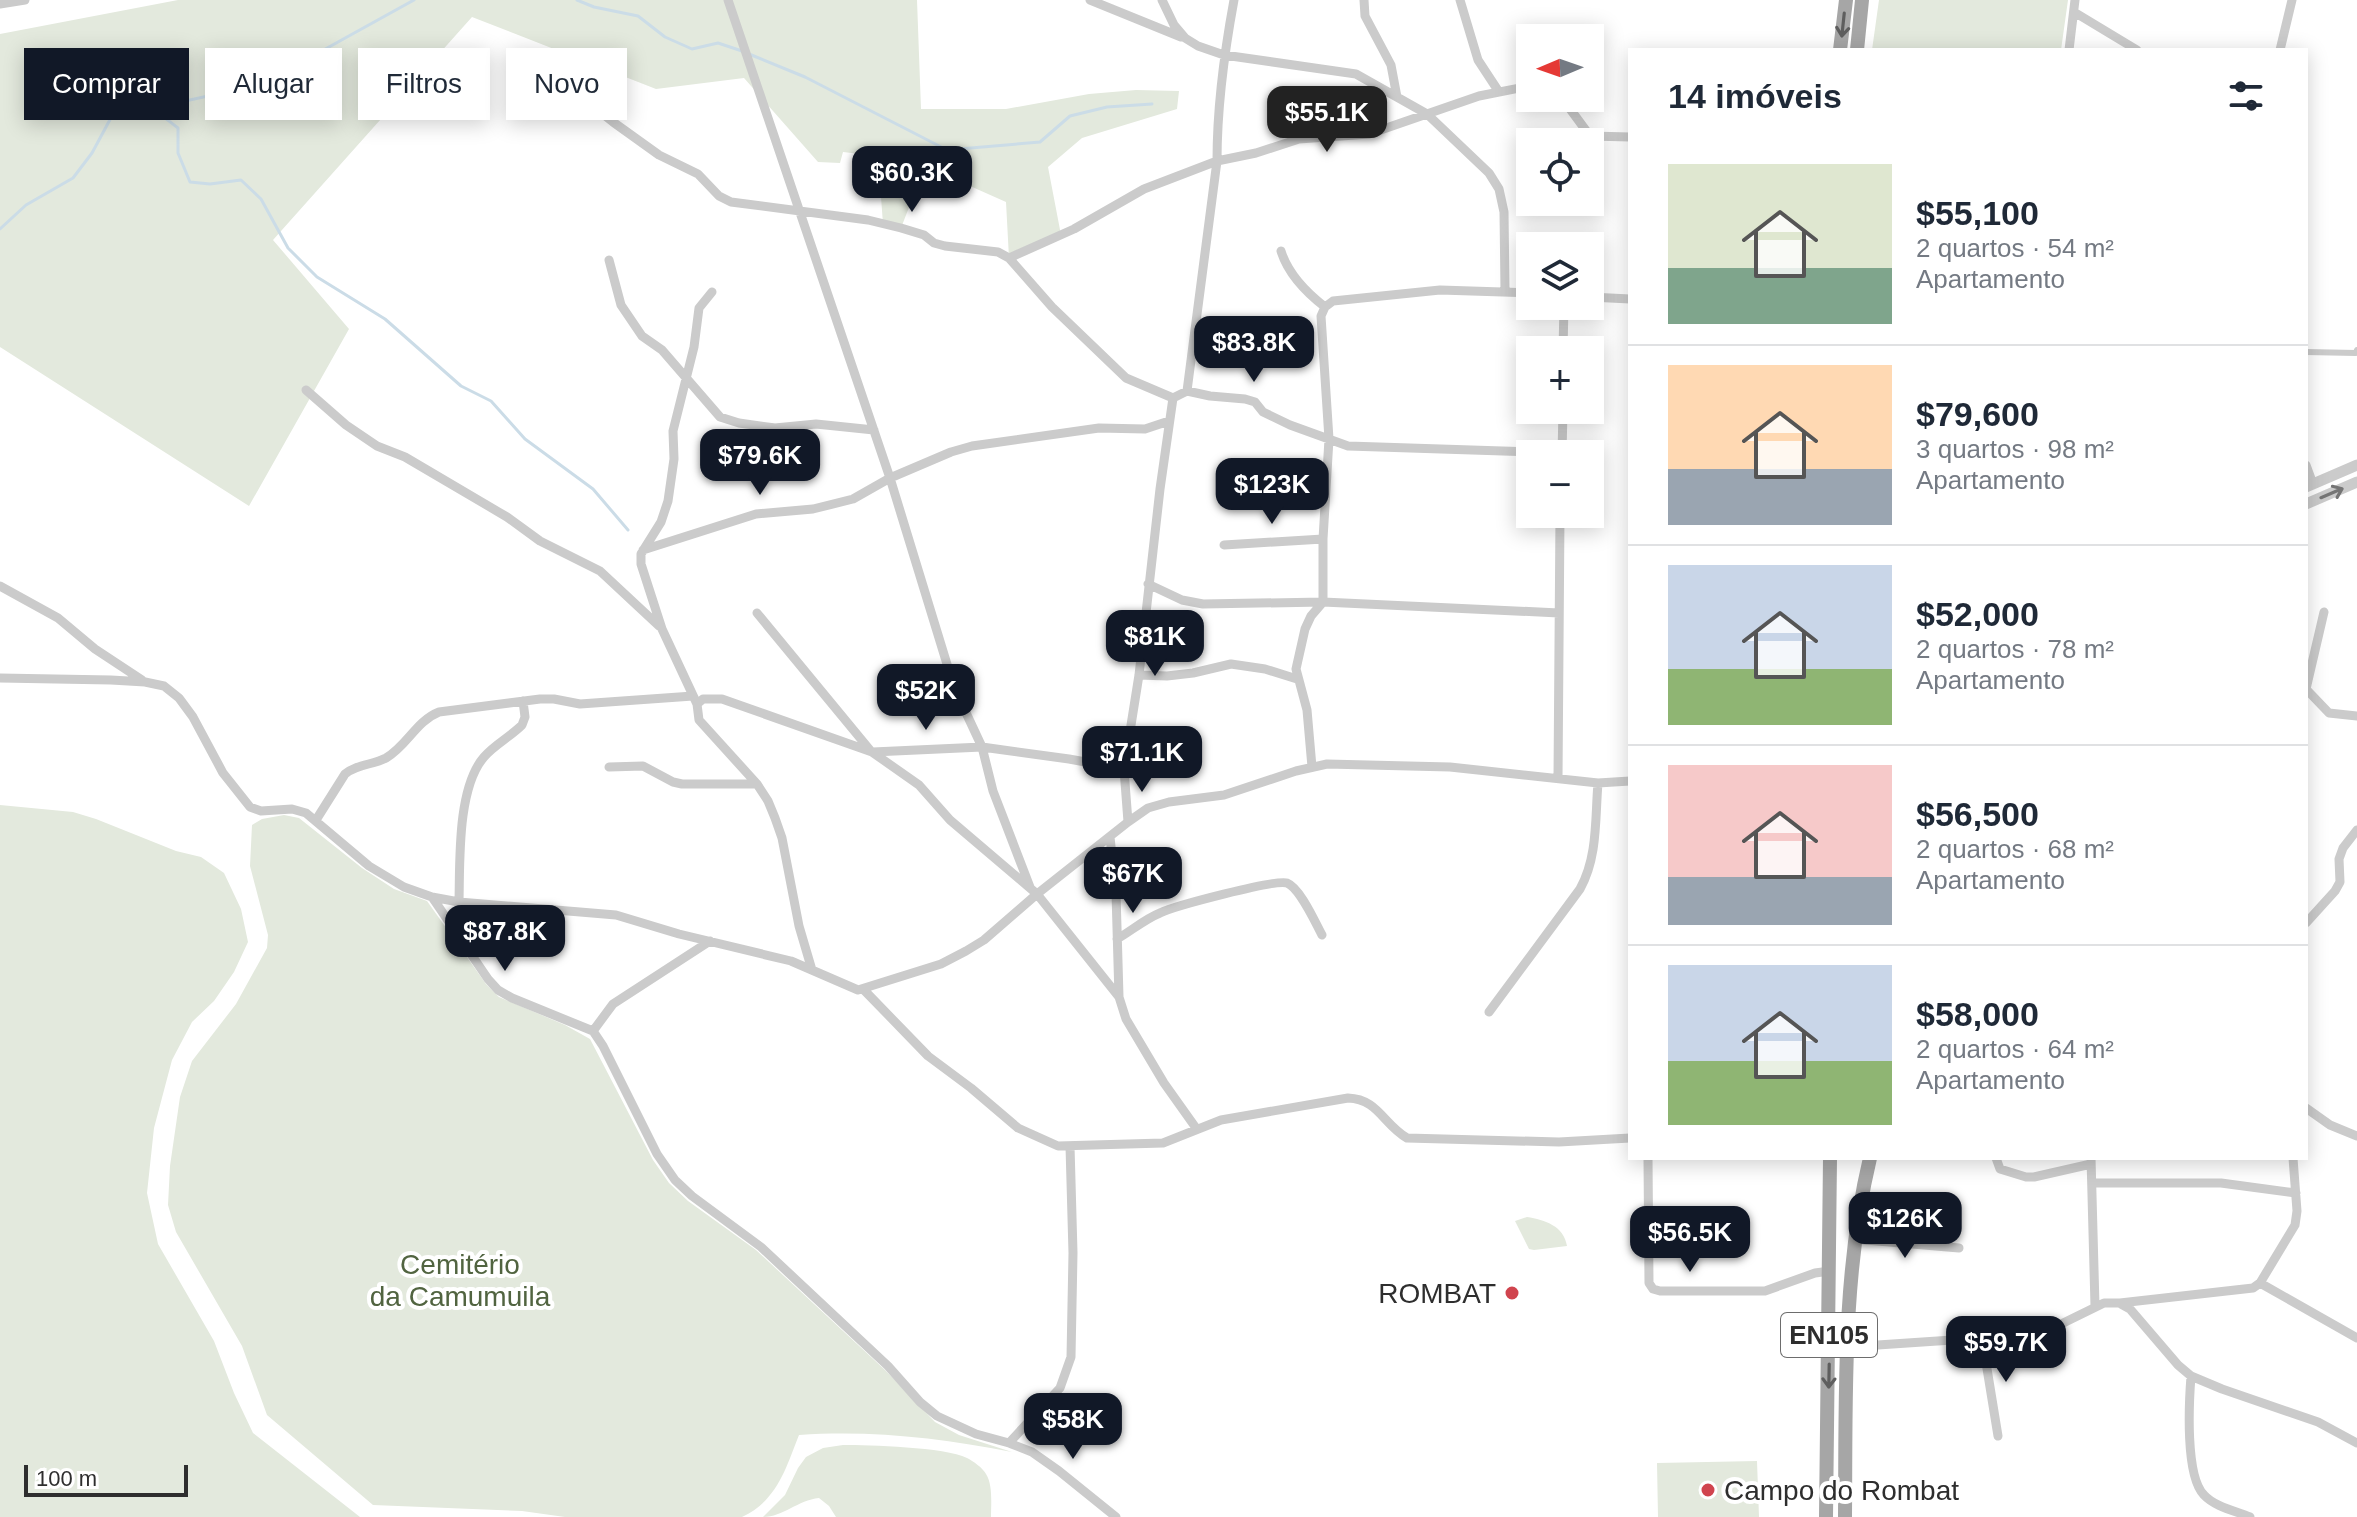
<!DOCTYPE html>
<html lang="pt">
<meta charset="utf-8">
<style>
body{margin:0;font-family:Arial,sans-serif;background:#f6f6f7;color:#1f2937;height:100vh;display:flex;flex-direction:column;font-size:30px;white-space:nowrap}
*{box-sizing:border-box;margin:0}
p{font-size:26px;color:#747a83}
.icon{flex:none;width:44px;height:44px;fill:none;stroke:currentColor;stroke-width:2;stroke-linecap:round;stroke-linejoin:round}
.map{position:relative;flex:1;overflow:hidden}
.drawer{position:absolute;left:1628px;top:48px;width:680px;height:1112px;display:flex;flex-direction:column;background:#fff;border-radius:0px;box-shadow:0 4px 20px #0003}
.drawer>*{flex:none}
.hud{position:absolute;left:24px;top:48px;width:760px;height:72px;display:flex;gap:16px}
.needle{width:52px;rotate:268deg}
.controls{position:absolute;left:1516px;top:24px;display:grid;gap:16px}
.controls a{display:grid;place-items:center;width:88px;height:88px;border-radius:0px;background:#fff;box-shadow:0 4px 20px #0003;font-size:40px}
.scale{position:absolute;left:24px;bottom:20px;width:164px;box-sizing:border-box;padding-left:8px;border:4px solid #2e2e2e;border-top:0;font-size:22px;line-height:28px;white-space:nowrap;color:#2e2e2e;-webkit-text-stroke:6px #fff;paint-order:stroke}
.price{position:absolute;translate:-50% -68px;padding:0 18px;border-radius:16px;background:#111827;color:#fff;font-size:26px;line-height:52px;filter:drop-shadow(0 2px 4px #0008)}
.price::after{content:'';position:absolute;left:50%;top:48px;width:24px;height:18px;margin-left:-12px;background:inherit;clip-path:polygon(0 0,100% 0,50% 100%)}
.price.selected{background:#222;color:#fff}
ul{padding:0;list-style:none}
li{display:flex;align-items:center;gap:24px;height:200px;padding:0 40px}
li+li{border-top:2px solid #e0e1e3}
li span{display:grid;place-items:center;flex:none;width:224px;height:160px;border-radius:0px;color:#555}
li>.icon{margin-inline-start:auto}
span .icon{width:96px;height:96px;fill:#fffc;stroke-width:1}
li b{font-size:34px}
h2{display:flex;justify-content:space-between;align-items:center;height:96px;padding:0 40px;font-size:34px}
.chip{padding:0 28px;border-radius:0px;background:#fff;box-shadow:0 4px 20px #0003;font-size:28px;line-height:72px}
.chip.selected{background:#111827;color:#fff}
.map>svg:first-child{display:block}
.green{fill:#e3e9dd}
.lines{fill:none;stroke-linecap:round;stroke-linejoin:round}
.stream{stroke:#cbdce7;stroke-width:3}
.pedestrian{stroke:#cbcbcb;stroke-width:6}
.minor{stroke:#cbcbcb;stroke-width:9}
.tertiary{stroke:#cbcbcb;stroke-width:11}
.primary{stroke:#a6a6a6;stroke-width:14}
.oneway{stroke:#5e5e5e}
.oneway2{stroke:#757575}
.poi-dot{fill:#d0444e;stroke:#fff;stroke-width:3}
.labels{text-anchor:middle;stroke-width:8;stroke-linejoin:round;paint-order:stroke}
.shield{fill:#fff;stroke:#6d6d6d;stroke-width:2}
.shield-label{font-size:26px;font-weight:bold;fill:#2e2e2e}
.park-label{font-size:28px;fill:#516440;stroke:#fff}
.poi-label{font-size:28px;fill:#2e2e2e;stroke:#fff;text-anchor:end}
</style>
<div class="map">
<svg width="2357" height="1517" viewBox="0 0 2357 1517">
<rect width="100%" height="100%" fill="#fff"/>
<path class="green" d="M178 0H917L921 109H1006L1089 94 1136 90 1179 91 1177 109 1082 138 1048 167 1061 235 1009 258 1006 202 925 166 901 228 883 224 878 156 843 152 840 163 818 162 744 78 656 89 472 17 273 240 349 329 249 506 0 347V34Z
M1879 0H2068L2061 50H1872Z
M0 805 73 812 96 819 176 851 201 857 224 873 241 909 248 942 234 972 214 1001 192 1022 172 1060 154 1128 147 1193 158 1244 214 1341 234 1393 253 1433 360 1517H0Z
M284 815 299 818 362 868 394 889 427 901 486 984 499 997 565 1025 590 1039 653 1160 669 1183 688 1201 756 1250 885 1370 935 1422 959 1435 1012 1452C941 1438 871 1430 799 1435 786 1468 777 1501 742 1517H565L522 1511 373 1505 267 1415 242 1346 176 1232 168 1205 170 1166 180 1097 192 1061 236 1004 267 948 268 935 250 866 252 825 262 819Z
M1527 1217C1545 1220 1564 1226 1567 1246L1534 1250 1529 1249 1515 1221Z
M843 1445C869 1445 945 1447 967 1458 973 1461 983 1468 986 1474 993 1485 991 1504 991 1517H836L829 1506 819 1498C798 1500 783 1517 763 1517L785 1495 798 1468 806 1457 823 1448Z
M1757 1461 1759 1517H1658L1657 1463Z"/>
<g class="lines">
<path class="stream" d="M577 0 594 7 638 16 665 37 692 49 718 43 742 51
M749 54 805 77 947 150 1040 142 1070 116 1107 107 1152 104
M154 108 262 84 414 0
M0 229 26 205 73 178 92 153 120 101C145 102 159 113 178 128V153L190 182 210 184 241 180 261 199 288 248 317 277 385 319 461 386 491 401 525 439 593 489 628 530"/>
<path class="pedestrian" d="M2306 352 2356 353 2357 350"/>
<path class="minor" d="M728 0 890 478 954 687 982 747 993 791 1030 887
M1090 0 1181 37
M1162 0 1174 25 1185 38 1198 46 1224 55 1356 74 1427 114 1489 173 1499 189 1504 212 1505 290
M1364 0 1365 16 1391 65 1397 97
M1460 0 1478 60 1499 92
M0 4 25 0
M2074 12 2137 50
M2069 50 2075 0
M2280 50 2292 0
M544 94 558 83 565 84 613 122 659 155 698 174 719 196 731 202 868 220 901 228 924 235 934 243 945 246 998 252 1009 258 1052 307 1126 378 1173 398 1187 391 1210 396 1245 399 1255 402 1263 412 1290 425 1348 446 1562 453
M1562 98 1590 136 1630 137
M1281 251C1288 274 1307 293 1325 307
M1009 258 1074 229 1144 189 1217 161 1256 153 1299 139 1369 134 1479 96 1530 86
M609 260 621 305 642 336 662 350 720 417 739 423 775 428 816 424 874 430
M712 292 699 308 694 347 673 431 674 459 668 501 661 522 641 554V564L662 629 697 704 699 720 757 784 768 801 775 818 782 838 799 926 812 970
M1590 297 1630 299
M1563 350 1564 306
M306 390 346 425 377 446 405 457 507 517 540 541 600 571 659 626
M1187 391 1217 161C1217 107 1224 54 1234 0
M1562 454 1563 410
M2306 465 2313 484
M1224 545 1323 539
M643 550 756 514 813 509 853 499 890 478 951 452 972 446 1099 428 1145 429 1169 421
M1148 584 1182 600 1203 604 1323 602 1559 613
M0 586 58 618 95 649 142 680
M757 613 870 750
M1139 675 1167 676 1193 673 1231 664 1265 669 1297 679
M0 678 111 680 145 682 164 686 179 698 193 717 223 773 250 807 261 811 292 809 306 813 369 866 404 887 432 897 459 902 616 915 679 934 791 961 858 990 941 964 966 951 984 940 1037 894 1128 822 1148 808 1169 802 1224 795 1296 771 1327 764 1450 767 1598 783 1630 781
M2306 689 2324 612
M2306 689 2329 713 2357 716
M697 704 703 699H722L872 752 919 785 950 820 1037 894 1119 997
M873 752 982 747 1069 759 1124 769
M609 767 643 766 673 782 682 784H757
M1312 767 1307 710 1296 669 1305 629 1311 616 1323 602V539L1329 439 1321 316 1325 307 1333 301 1440 290 1530 293
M1558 778 1560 514
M316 820 345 774C357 764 373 765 386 758 407 746 416 721 439 712L540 699H554L580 704 693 696
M1128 822 1124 769 1139 675 1160 489 1173 398
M1110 837 1116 893 1119 997 1126 1019 1164 1083 1196 1128
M432 897 488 979 498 990 512 998 593 1031 603 1046 657 1154 675 1180 692 1196 761 1247 888 1366 920 1402 937 1416 976 1434 1009 1443 1032 1452 1059 1471 1116 1517
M459 902C460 862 457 788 484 757 494 745 510 737 522 725L525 717 523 701
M2306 923 2335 891 2340 882 2339 859 2343 848 2357 830
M1117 939C1131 931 1145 919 1160 913 1174 906 1276 879 1287 883 1300 888 1315 922 1322 935
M863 989 928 1056 971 1088 1018 1128 1058 1146 1163 1143 1221 1120 1348 1098C1378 1099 1383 1124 1407 1138L1559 1142 1630 1138
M1489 1012 1580 889C1598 857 1595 818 1598 783
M593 1031 613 1004 710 941
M2306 1108 2330 1125 2357 1136
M1648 1158 1649 1283 1653 1289 1660 1291H1765L1815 1273 1830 1271
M1996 1158 2000 1169 2026 1177H2034L2091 1164
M2091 1158 2095 1306
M2092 1183H2221L2296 1193
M1854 1239 1959 1248
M2260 1283 2357 1338
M2121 1304 2130 1309 2178 1365 2191 1376 2222 1389 2318 1422 2357 1443
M1982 1338 1998 1436
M1848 1347 1982 1338 2053 1328 2104 1303H2120L2253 1288 2260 1283 2295 1225 2297 1211 2293 1158
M2191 1376C2189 1402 2185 1476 2204 1495 2215 1507 2236 1511 2250 1517
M1009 1443 1060 1388 1071 1357 1073 1253 1070 1146"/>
<path class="tertiary" d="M2306 487 2357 465
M2306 504 2357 482"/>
<path class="primary" d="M1840 50 1846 0
M1857 50 1862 0
M1826 1517 1830 1158
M1845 1517C1846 1397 1842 1275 1870 1158"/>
</g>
<defs><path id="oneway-shaft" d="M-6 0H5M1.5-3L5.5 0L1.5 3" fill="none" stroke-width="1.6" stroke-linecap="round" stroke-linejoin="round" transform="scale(2)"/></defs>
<g class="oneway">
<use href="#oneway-shaft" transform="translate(1843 25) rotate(96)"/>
<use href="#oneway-shaft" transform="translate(1829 1376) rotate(91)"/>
</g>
<use class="oneway2" href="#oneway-shaft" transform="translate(2332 493) rotate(-23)"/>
<g class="poi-dot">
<circle cx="1512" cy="1293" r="8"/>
<circle cx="1708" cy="1490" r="8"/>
</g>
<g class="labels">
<rect class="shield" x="1781" y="1313" width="96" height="44" rx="6"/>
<g class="shield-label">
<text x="1829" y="1344">EN105</text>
</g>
<g class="park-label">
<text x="460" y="1274">Cemitério<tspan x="460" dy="32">da Camumuila</tspan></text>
</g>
<g class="poi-label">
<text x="1496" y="1303">ROMBAT</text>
<text x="1724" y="1500" text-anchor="start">Campo do Rombat</text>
</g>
</g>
</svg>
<div class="controls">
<a><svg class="needle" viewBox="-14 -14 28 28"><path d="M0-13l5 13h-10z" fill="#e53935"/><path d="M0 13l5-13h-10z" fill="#747a83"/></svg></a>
<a><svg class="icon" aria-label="locate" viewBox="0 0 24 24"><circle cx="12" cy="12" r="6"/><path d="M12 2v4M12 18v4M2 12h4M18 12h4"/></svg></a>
<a><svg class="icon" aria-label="layers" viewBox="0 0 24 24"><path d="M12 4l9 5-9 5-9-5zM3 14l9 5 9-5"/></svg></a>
<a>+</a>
<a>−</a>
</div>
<div class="scale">100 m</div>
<b class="price selected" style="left:1327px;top:154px">$55.1K</b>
<b class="price" style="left:912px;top:214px">$60.3K</b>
<b class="price" style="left:1254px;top:384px">$83.8K</b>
<b class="price" style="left:760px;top:497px">$79.6K</b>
<b class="price" style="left:1272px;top:526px">$123K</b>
<b class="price" style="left:1155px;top:678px">$81K</b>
<b class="price" style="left:926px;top:732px">$52K</b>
<b class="price" style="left:1142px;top:794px">$71.1K</b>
<b class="price" style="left:1133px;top:915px">$67K</b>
<b class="price" style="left:505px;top:973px">$87.8K</b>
<b class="price" style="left:1905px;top:1260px">$126K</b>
<b class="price" style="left:1690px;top:1274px">$56.5K</b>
<b class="price" style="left:2006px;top:1384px">$59.7K</b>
<b class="price" style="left:1073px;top:1461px">$58K</b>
<div class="hud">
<a class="chip selected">Comprar</a>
<a class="chip">Alugar</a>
<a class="chip">Filtros</a>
<a class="chip">Novo</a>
</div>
<section class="drawer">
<h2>14 imóveis<svg class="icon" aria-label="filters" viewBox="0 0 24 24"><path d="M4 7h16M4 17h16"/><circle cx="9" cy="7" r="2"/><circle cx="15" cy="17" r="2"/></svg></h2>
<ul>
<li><span style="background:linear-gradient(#dfe7d0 65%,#7fa58c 0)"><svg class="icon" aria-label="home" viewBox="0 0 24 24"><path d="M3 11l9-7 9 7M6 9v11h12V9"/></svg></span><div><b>$55,100</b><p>2 quartos · 54 m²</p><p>Apartamento</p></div></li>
<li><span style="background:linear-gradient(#ffd9b3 65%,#9aa5b1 0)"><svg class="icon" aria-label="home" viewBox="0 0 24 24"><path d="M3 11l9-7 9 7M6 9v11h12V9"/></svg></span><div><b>$79,600</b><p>3 quartos · 98 m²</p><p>Apartamento</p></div></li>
<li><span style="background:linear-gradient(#c9d6e8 65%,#8fb573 0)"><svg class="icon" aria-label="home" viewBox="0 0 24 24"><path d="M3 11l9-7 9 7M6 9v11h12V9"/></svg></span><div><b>$52,000</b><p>2 quartos · 78 m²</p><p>Apartamento</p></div></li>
<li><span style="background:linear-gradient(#f6c9c9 70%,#9aa5b1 0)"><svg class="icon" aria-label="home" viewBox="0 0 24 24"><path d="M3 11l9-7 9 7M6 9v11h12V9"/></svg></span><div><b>$56,500</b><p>2 quartos · 68 m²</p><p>Apartamento</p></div></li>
<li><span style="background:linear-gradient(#c9d6e8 60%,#8fb573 0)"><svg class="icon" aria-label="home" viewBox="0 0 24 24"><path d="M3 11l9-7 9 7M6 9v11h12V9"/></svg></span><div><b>$58,000</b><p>2 quartos · 64 m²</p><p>Apartamento</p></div></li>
</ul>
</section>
</div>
